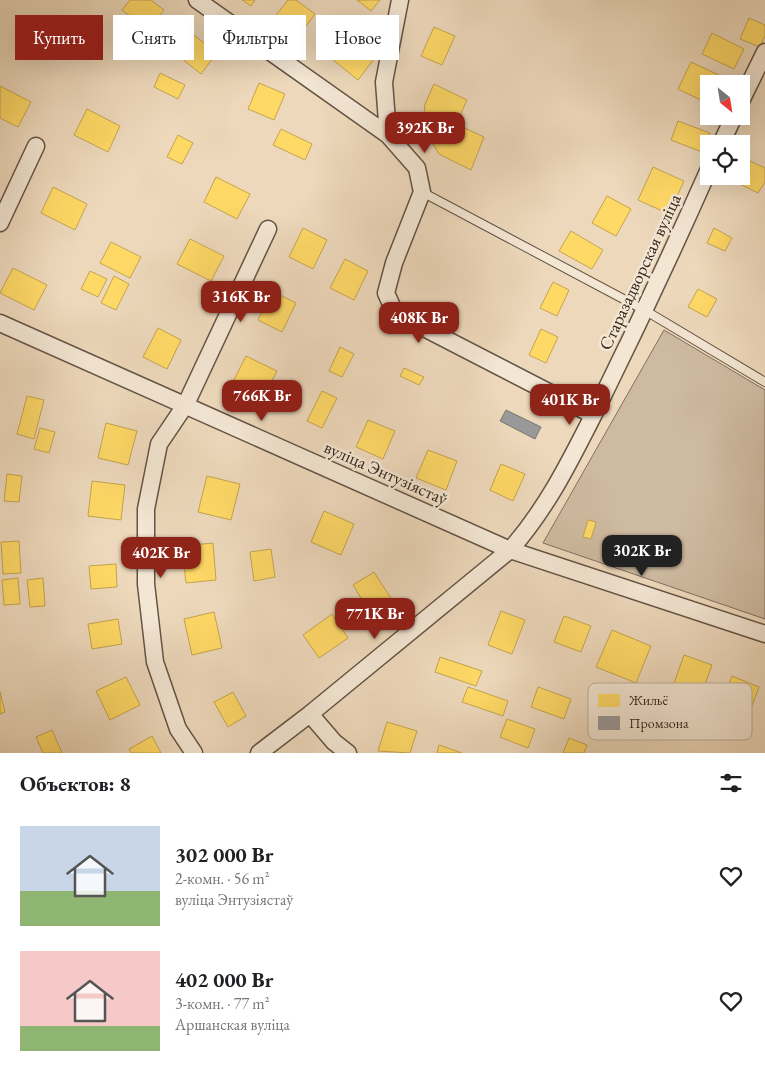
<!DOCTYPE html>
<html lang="ru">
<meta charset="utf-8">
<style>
body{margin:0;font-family:"EB Garamond",serif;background:#f6f6f6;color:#202124;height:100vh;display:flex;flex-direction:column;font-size:19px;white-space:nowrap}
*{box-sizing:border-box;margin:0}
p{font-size:16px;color:#757577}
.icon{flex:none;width:28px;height:28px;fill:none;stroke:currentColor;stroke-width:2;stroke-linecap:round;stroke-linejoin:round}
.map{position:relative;height:753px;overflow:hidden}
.drawer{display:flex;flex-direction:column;background:#fff;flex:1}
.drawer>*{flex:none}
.top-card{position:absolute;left:15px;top:15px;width:500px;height:45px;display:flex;gap:10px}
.needle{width:32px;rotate:150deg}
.tools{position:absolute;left:700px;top:75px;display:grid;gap:10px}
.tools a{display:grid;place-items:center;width:50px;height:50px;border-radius:0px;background:#fff;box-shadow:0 5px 20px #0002;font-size:25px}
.price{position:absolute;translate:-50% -42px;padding:0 11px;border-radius:10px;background:#8f2418;color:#fff;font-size:16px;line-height:32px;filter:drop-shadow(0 1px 2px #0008)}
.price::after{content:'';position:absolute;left:50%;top:30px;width:15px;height:11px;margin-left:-8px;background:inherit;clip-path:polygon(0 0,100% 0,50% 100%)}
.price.active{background:#222;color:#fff}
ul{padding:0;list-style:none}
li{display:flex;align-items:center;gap:15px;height:125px;padding:0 20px}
li span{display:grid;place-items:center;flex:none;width:140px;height:100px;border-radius:0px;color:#555}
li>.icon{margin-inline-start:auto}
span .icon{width:60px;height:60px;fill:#fffc;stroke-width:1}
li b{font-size:21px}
h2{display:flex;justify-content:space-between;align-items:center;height:60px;padding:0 20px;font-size:21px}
.tag{padding:0 18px;border-radius:0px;background:#fff;box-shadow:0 5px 20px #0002;font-size:18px;line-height:45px}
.tag.active{background:#8f2418;color:#fff}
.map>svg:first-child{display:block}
.green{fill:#cebaa0;stroke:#82705f}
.homes{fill:#ffd966;stroke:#c3a450}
.industry{fill:#999;stroke:#7b7774}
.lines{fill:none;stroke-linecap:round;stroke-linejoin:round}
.lane-casing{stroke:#645345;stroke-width:10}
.street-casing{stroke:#645345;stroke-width:19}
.lane{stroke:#f3e6d3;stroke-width:8}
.street{stroke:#f3e6d3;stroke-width:16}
.labels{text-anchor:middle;stroke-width:5;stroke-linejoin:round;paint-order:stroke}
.street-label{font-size:18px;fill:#36271e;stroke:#f3e6d3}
.key{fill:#f3e6d3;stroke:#baad9d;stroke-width:1}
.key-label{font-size:14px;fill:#36271e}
</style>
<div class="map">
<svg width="765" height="753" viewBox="0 0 765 753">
<rect width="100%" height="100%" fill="#edd8bb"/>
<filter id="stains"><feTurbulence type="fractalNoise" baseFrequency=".004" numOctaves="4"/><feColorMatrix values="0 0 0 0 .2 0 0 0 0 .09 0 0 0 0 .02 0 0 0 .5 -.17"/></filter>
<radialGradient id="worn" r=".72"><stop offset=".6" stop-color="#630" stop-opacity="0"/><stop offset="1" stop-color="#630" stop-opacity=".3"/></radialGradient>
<path class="green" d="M664 330 765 390V619L543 543Z"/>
<path class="homes" d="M130 0H151L164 10 148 30 122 10Z
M242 0H255L251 6Z
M288 0H296L315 14 295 41 270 23Z
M357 0H380L371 11Z
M749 18 765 25V36L760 47 740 39Z
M434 27 455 36 442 65 421 56Z
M191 33 217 53 201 74 175 53Z
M712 33 744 49 734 69 702 54Z
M348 39 374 59 358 80 332 59Z
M691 62 738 84H709V104L678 89Z
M160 73 185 85 178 99 154 87Z
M259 83 285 94 274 120 248 109Z
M434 84 467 100 456 124 484 137 471 170 439 154 430 139 423 123 425 104Z
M0 86 31 102 18 127 0 118Z
M87 109 120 126 108 152 74 135Z
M678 121 710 133 702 152 671 140Z
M281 129 312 144 305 160 273 145Z
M178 135 193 143 182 164 167 157Z
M748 160 765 168V182L758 193 736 182Z
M653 167 684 181 669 214 638 200Z
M216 177 250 194 237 219 204 202Z
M53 187 87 204 75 230 41 213Z
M607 196 631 209 616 236 592 223Z
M303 228 327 240 313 269 289 257Z
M714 228 732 238 725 251 707 243Z
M571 231 603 250 592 269 559 251Z
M190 239 224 256 211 281 177 264Z
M111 242 141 257 130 278 100 263Z
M345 259 368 271 354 300 330 288Z
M13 268 47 285 34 310 0 293Z
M90 271 107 279 98 297 81 289Z
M114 276 129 284 116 310 101 303Z
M553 282 569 290 557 316 540 308Z
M698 289 717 299 707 317 688 307Z
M272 291 296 303 282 332 258 320Z
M158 328 181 340 167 369 143 357Z
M541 329 558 337 546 363 529 355Z
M340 347 354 354 342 377 329 371Z
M246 356 277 371 260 404 230 388Z
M404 368 424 377 419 385 400 376Z
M322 391 337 398 322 428 307 421Z
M27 396 44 400 34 439 17 434Z
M368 420 395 431 383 459 356 447Z
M106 423 137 431 128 465 98 458Z
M40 428 55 432 49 453 34 449Z
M428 450 457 461 446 490 416 478Z
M501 464 525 474 513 501 490 490Z
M7 474 22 476 19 502 4 501Z
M207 476 240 484 231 520 198 512Z
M92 481 125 485 121 520 88 516Z
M324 511 354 524 341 555 311 542Z
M588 520 596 522 591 539 583 537Z
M19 541 21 573 3 574 1 542Z
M213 543 216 580 186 583 182 546Z
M271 549 275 577 254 581 250 552Z
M116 564 117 587 91 589 89 566Z
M374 572 394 603 372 616 353 585Z
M18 578 20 604 4 605 2 580Z
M43 578 45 606 30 607 27 580Z
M501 611 525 620 512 654 488 645Z
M214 612 222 648 192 655 184 619Z
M332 614 348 638 319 658 303 635Z
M564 616 591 626 581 652 554 642Z
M118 619 122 644 92 649 88 624Z
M612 630 651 646 636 683 596 667Z
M684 655 712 665 701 696 673 686Z
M440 657 482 671 476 686 435 672Z
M732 676 759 687 750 711 723 700Z
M126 677 140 705 110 720 96 691Z
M468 687 508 701 503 716 462 702Z
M538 687 571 699 564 719 531 707Z
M0 692 5 712 0 714Z
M233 692 246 716 228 727 214 702Z
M507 719 535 729 528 748 500 737Z
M387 722 417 731 410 753 378 751Z
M52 730 62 753H43L36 737Z
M152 736 161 753H131L129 749Z
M569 738 587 745 584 753H563Z
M439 745 462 753H437Z"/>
<path class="industry" d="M506 410 541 427 535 439 500 421Z"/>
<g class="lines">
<defs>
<path id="lane" d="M422 192 646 311 765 382"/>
<path id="street" d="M197 0 388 135 417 168 422 192 394 263 386 293 395 313 593 415
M741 101 765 52
M388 135 384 82 400 0
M721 144 734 116
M0 223 36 146
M0 323 510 550 765 634
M310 714 334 742 348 753
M194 753 178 729 155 662 146 584V509L159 444 186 404 268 229
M259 753 310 714 510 550C549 506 573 455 600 402 638 325 674 248 709 169"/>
</defs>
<use href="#lane" class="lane-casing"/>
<use href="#street" class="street-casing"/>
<use href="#lane" class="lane"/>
<use href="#street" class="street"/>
</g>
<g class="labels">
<g class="street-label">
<text transform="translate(640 272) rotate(-65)" y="6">Старазадворская вуліца</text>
<text transform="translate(386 473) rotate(24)" y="6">вуліца Энтузіястаў</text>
</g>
</g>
<rect x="588" y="683" width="164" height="57" rx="8" class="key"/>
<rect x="598" y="694" width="22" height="13" fill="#ffd966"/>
<rect x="598" y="716" width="22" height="14" fill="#999"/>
<g class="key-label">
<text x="629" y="705">Жильё</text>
<text x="629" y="728">Промзона</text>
</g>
<rect width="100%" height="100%" filter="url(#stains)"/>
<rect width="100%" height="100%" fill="url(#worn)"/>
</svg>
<div class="tools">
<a><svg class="needle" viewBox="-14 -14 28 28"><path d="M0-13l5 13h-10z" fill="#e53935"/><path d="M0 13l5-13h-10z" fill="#757577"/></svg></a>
<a><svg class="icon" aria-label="locate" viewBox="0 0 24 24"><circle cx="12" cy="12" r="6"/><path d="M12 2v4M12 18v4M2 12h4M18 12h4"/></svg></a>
</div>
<b class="price" style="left:425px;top:154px">392K Br</b>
<b class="price" style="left:241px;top:323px">316K Br</b>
<b class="price" style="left:419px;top:344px">408K Br</b>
<b class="price" style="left:262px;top:422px">766K Br</b>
<b class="price" style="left:570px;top:426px">401K Br</b>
<b class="price active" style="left:642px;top:577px">302K Br</b>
<b class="price" style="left:161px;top:579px">402K Br</b>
<b class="price" style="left:375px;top:640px">771K Br</b>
<div class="top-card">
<a class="tag active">Купить</a>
<a class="tag">Снять</a>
<a class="tag">Фильтры</a>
<a class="tag">Новое</a>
</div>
</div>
<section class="drawer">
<h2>Объектов: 8<svg class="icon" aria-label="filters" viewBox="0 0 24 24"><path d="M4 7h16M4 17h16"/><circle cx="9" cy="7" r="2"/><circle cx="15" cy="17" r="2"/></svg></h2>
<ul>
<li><span style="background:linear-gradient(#c9d6e8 65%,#8fb573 0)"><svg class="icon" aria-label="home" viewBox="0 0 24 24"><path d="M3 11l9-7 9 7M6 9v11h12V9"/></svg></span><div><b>302 000 Br</b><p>2-комн. · 56 m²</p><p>вуліца Энтузіястаў</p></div><svg class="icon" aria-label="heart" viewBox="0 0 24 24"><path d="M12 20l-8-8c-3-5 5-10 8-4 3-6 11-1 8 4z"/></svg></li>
<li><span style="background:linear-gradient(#f6c9c9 75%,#8fb573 0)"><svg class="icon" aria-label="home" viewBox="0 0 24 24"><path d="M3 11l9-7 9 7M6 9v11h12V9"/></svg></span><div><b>402 000 Br</b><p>3-комн. · 77 m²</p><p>Аршанская вуліца</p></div><svg class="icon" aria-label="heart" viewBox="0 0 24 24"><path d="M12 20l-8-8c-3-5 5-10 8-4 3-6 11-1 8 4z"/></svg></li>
</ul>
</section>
